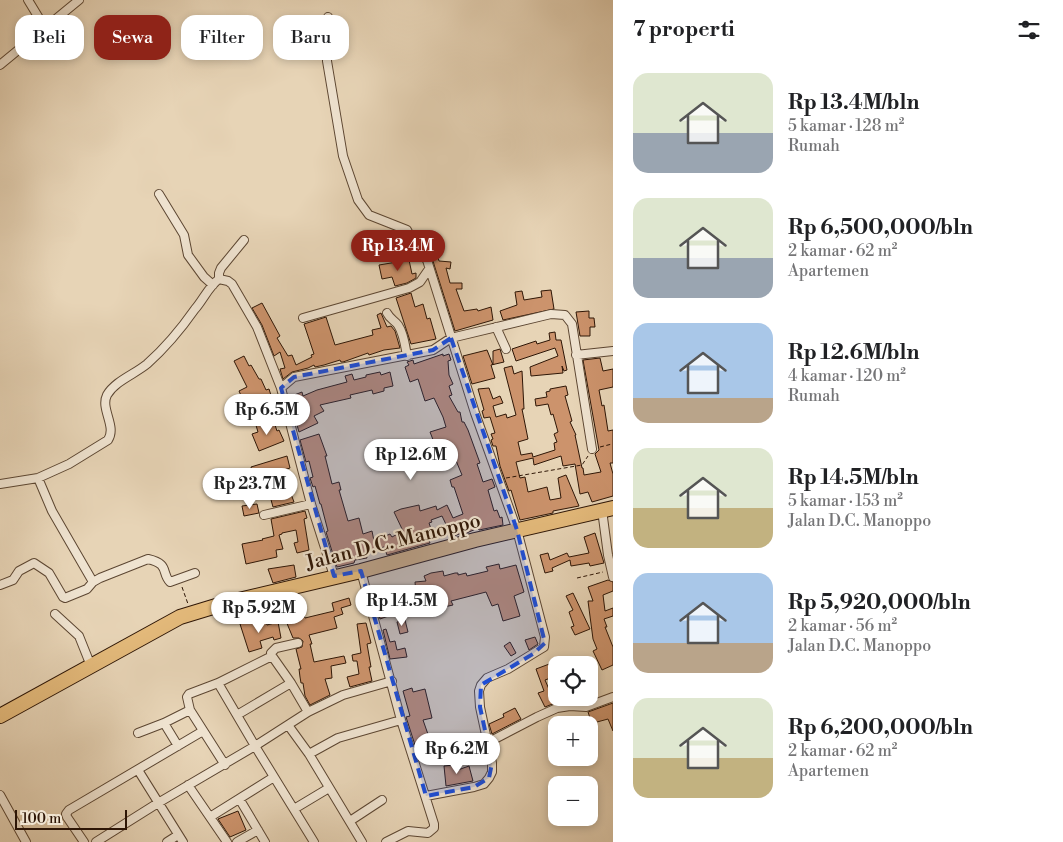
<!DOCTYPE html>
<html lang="id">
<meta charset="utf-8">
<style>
body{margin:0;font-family:"Libre Bodoni",serif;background:#f6f6f6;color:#202124;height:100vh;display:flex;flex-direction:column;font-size:19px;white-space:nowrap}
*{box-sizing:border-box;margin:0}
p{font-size:16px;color:#757577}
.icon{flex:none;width:28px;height:28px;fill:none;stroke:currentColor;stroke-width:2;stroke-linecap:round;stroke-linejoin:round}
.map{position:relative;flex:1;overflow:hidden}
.details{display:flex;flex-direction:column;background:#fff;width:450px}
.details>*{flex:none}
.guide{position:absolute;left:15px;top:15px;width:475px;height:45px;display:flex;gap:10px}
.controls{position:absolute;left:548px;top:656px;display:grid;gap:10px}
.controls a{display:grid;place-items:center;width:50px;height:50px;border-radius:10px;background:#fff;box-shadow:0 2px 8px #0003;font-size:25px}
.scale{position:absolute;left:15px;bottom:12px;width:112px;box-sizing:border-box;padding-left:5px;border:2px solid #2e1606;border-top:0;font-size:14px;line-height:18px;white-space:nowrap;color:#2e1606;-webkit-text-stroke:4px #efe3d0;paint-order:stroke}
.price{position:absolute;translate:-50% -42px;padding:0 11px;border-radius:18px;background:#fff;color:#222;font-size:16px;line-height:32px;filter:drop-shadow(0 1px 2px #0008)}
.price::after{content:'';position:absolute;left:50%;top:30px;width:15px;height:11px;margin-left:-8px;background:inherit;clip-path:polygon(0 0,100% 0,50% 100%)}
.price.current{background:#8f2418;color:#fff}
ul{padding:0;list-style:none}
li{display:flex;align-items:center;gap:15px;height:125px;padding:0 20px}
li span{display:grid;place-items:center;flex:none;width:140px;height:100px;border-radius:15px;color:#555}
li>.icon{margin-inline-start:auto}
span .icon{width:60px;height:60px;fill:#fffc;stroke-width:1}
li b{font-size:21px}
h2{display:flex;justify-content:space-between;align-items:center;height:60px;padding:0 20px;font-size:21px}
.chip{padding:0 18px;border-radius:15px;background:#fff;box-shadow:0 2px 8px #0003;font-size:18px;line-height:45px}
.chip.current{background:#8f2418;color:#fff}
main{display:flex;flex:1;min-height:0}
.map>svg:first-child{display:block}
.building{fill:#cc936c;stroke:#2e1606}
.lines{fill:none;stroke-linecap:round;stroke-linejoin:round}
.street-casing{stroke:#5c4632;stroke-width:10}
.highway-casing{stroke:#2e1606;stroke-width:16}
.path{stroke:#2e1606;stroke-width:1;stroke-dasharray:4 2.5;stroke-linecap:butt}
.street{stroke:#efe3d0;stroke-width:8}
.highway{stroke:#e4ba7b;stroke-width:14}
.marked{fill:#1d4ed8;fill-opacity:0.2;stroke:#1d4ed8;stroke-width:4;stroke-dasharray:10 6;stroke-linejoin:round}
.labels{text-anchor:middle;stroke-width:4.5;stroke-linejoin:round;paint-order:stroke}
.street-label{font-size:20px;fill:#2e1606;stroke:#efe3d0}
</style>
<main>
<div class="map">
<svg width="613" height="842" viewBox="0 0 613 842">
<rect width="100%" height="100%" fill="#e7d4b6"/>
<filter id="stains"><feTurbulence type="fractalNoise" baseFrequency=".004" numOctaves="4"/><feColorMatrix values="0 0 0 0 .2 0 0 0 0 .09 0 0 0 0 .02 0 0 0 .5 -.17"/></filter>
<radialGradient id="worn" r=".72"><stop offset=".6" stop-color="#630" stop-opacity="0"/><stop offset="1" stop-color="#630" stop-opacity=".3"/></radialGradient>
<path class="building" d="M435 248 439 261 451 262 450 269 446 268 450 283H462V289H456L464 311 477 309 478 311 491 307 493 320 455 331 432 258 426 251Z
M409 260 412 274 416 273V278L407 283 395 286 392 277 382 279 379 265Z
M551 290 554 309 503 320 500 311 517 305 515 292 522 291 524 300 542 297 541 291Z
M411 293 415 307 423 304 427 319 430 318 436 339 411 344 396 298Z
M262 303 280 336 277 338 288 356 292 355 296 365 312 357 311 355 314 354 304 324 326 317 335 345 373 335 372 330 381 328 377 315 381 313 387 327 391 326 395 331 400 348 384 350 369 355 368 353 343 362H341L340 360 324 365 315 367 314 365 308 368 292 372 283 379 280 369 285 368 280 352 274 356 262 325 252 308Z
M589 311V318H594L595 327H590V336H580L576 312Z
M555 332 556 340H561L567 370 564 371 562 366 563 373 531 376 530 367 558 356 555 348 516 361 512 349 536 341 537 344 550 340 549 333Z
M500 349 504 362 491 365 495 378 472 384 463 356 487 350 493 365V351Z
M443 354V356L449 354 451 360 448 361 449 375 453 384 449 386 452 395 449 396 458 412H460L462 422H464L468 430 480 463 477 464 483 482 492 479 495 487 488 490 494 511 497 510 500 518 502 517 503 525 479 530 478 528 469 532 465 534 464 532 452 537 442 516 431 520 432 522 429 523 433 535 428 537 430 543 387 555 384 547 366 552 367 558 355 560 354 563 337 567 326 532 328 531 321 504H320L315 486 313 487 310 478 313 477 309 461 306 462 300 440 319 434 327 456H325L332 484 339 482 341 490H339L348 521 359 518 363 534 372 531 374 541 390 534 392 537 403 531 394 512 401 509 419 505 420 511 436 506 437 510 447 505 453 518 463 514 454 487H452L450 480 462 475 452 451 439 455 430 432 446 427 443 417 434 398 425 401 418 379 410 382 405 367 409 365 407 362 413 360 414 364Z
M244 356 249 366 251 365 259 379H261L266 390 269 389 275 408 266 413 262 402 252 406 254 419 242 423 239 411 247 409 239 391 247 387 234 361Z
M600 358 603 371 613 369V387L599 390 602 406 604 405 608 431 613 430V463H610L613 474V496L592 502 588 492 580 494 575 464 563 466 561 456 534 465 533 458 516 462 520 478 525 477 528 492 547 487 550 500 561 498 558 478 566 475 579 506 553 511V513L520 520 511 490 509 491 500 466 496 446H493L491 440 493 439 491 434 495 433 490 417 484 418 482 411 484 410 478 389 489 388 493 399 500 396 503 403 493 406 496 417 506 414 507 418 516 415 504 368 512 366 514 374 522 371 524 409H522L528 439 518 442 521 455 532 453 533 457 555 450 554 443 557 442 554 434 558 432 553 414 551 415 548 404 536 406 535 399 547 397 546 392 550 391V389L566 386 568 395 565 396 572 421 570 422 576 435H575L582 468H583L584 475 601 472 595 454 599 450 583 360Z
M380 372 381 375 390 372 393 386 384 388V391L373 394 372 390 350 395 351 398 320 405 324 411 314 416 318 423 299 432 289 397 302 392 303 396 317 390 347 382 345 376 352 374 354 380 366 377V375Z
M255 422 261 426 274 422 277 431 279 430 284 441 259 451 252 434 258 432Z
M287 456 290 468 284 470 288 480 283 481 287 495 291 494 294 502 273 507 270 496 258 499 257 492 273 489 269 475 254 479 251 467Z
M257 504 259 513 244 516 242 506Z
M305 511 307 518 304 519 309 550 297 553 294 543 298 542 296 530 282 533V534L279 535 283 549 276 550 277 557 246 564 242 544 263 540 262 539 274 536 271 519Z
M595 533 604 563 590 566 589 563 571 566 570 560 552 568 553 571 545 573 540 555 548 553 550 560 567 553 569 557 589 553 584 537Z
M499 564 500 569 516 565 524 592 514 596 520 616 503 621 498 604 492 606 486 592 451 601 453 605 444 607 443 602 416 601 417 607 405 609 402 601 392 604 394 614 380 619 373 592 386 586 390 594 400 592 401 598 416 595 415 582 426 581 424 576 431 573 443 571 444 576 455 573H458V575L466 573 467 576 488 571 486 567Z
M294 565 296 577 273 583 268 569Z
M608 580 613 582V591L603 595 605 611 613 608V616L604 619 607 627H605L613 647V665L602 670 593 651 597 649 593 639 588 601H593L588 587Z
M573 593 590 629 575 635 571 627 574 626 569 612 573 610 566 596Z
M349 598 351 605 341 608 343 614 334 617 337 628 309 635 312 644H310L314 662 344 656 346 663 331 666 332 678 325 679 330 695 310 705 305 696 303 683H301L300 677 299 669H301L296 649 302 647 303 641 299 638H293L286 621 289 620 283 601 289 600 294 618 304 615 305 618 334 611 332 603Z
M253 620 254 625 266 622 267 625 278 622 281 638 274 640 273 637 260 641 262 648 249 652 240 624Z
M405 620 408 632 400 634 397 622Z
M366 623 371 643 367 644 371 667H369L372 681 350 687 347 677 359 674 357 661H353L352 655 361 653 357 624Z
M386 629 390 642 395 641 397 650 405 648 407 657 390 659 383 630Z
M535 637 538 644 529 650 525 640Z
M510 642 516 653 511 656 504 646Z
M552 663 556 676 545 680 555 703 545 707 538 693 544 691 536 669Z
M412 688 413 692 425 689 432 718 423 720 430 740 415 745 406 717 410 716 403 691Z
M613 703V731L608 719 586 725 585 719 590 718 588 712Z
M515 708 521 719 492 734 489 724 504 717 503 714Z
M454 765 455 771 469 766 473 781 446 786 444 766Z
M238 811 246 830 230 837 218 819Z"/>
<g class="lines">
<defs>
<path id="street" d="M28 0 45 28
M328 17 327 61 343 156 358 200 369 215 407 230 416 248 427 260 475 413 517 530 545 637 544 647 539 650 508 669 487 678 481 685 479 691 480 707 492 763V772L489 778 484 784 474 787 426 796
M0 65 79 0
M159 194 184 235 188 255 204 277 213 285
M219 279V273L221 268 244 240
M387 313C390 319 394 320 398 325 404 334 405 345 407 356
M303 318 409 288 420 282 429 269
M496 327 506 349
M576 355 613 351
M258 415 261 420 278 415 285 404
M38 478 52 511 93 582
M0 484 38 478 69 464 108 440C117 426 100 409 107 395 115 381 135 374 147 364 165 348 181 329 195 309 203 300 209 286 219 279L228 281 232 284 257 327 281 388
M602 510 608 555 613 577
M264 515 311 504
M361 571 401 720 434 824V828L428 833 408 831 386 842
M334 576 311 504 281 388 294 377 433 350 451 338 551 314 565 315 572 324 592 449
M0 585 13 580 19 571 34 563 49 573 63 597 65 598 87 589 93 582 100 578 148 559C170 564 161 573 170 582L195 573
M55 614 79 636 91 666
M272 656 291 683 308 712
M218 683 255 746 308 712 343 695 392 681
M237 715 291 683
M164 723 178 746
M288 725 309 754 362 842
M138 733 164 723 190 710
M487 743 537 717 557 708 570 706 586 707 613 697
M309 754 338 738 401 720
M225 765 190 710 187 697 189 694 218 683 272 656 271 653 276 648 298 643
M138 770 183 842
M188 785 227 842
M0 795 26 842
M240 800 265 842
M294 809 329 788
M210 817 274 777
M350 821 382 800
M84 842 67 817 66 814 69 810 203 731
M96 842 158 803 255 746 314 842
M167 842 178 835
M237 842 258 830"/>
<path id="highway" d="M0 716 180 617 226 603 361 571 475 540 613 508"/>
</defs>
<use href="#street" class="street-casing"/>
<use href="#highway" class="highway-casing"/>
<path class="path" d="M600 447 612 444
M506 478 582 465 588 456
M577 578 603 572
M182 587 188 604"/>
<use href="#street" class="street"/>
<use href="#highway" class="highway"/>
</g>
<path class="marked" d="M451 338 517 530 545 643 533 654 481 685 480 707 492 763 489 778 474 787 426 796 361 571 334 576 281 388 294 377 433 350Z"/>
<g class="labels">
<g class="street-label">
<text transform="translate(393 541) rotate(-14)" y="7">Jalan D.C. Manoppo</text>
</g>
</g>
<rect width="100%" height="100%" filter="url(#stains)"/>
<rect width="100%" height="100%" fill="url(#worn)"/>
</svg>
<div class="controls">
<a><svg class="icon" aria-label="locate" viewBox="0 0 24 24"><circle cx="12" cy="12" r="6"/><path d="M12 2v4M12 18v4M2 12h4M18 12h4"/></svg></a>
<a>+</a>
<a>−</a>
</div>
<div class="scale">100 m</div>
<b class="price current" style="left:398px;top:272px">Rp 13.4M</b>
<b class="price" style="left:267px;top:436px">Rp 6.5M</b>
<b class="price" style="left:411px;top:481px">Rp 12.6M</b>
<b class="price" style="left:250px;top:510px">Rp 23.7M</b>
<b class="price" style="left:402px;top:627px">Rp 14.5M</b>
<b class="price" style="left:259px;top:634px">Rp 5.92M</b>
<b class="price" style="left:457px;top:775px">Rp 6.2M</b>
<div class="guide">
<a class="chip">Beli</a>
<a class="chip current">Sewa</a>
<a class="chip">Filter</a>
<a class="chip">Baru</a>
</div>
</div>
<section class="details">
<h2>7 properti<svg class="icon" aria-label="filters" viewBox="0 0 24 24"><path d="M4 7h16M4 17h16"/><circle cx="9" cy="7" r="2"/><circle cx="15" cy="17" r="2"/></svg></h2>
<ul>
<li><span style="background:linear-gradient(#dfe7d0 60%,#9aa5b1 0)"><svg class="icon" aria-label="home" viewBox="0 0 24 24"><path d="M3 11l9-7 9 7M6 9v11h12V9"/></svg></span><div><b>Rp 13.4M/bln</b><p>5 kamar · 128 m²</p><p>Rumah</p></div></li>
<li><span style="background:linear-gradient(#dfe7d0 60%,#9aa5b1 0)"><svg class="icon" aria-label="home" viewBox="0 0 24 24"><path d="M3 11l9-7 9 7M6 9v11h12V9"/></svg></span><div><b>Rp 6,500,000/bln</b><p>2 kamar · 62 m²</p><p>Apartemen</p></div></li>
<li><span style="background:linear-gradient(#a9c7e8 75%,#b9a48a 0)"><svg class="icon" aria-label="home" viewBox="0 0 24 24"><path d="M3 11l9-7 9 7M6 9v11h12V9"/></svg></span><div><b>Rp 12.6M/bln</b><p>4 kamar · 120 m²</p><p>Rumah</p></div></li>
<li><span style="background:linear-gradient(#dfe7d0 60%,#c2b280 0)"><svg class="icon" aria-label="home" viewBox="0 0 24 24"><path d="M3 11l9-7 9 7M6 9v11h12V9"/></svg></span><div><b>Rp 14.5M/bln</b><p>5 kamar · 153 m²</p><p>Jalan D.C. Manoppo</p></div></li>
<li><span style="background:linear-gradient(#a9c7e8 70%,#b9a48a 0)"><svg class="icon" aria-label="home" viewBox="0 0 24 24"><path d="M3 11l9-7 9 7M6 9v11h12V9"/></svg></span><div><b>Rp 5,920,000/bln</b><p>2 kamar · 56 m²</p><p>Jalan D.C. Manoppo</p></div></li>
<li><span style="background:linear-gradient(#dfe7d0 60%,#c2b280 0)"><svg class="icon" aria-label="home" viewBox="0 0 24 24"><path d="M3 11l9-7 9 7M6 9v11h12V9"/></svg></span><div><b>Rp 6,200,000/bln</b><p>2 kamar · 62 m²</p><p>Apartemen</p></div></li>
</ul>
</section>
</main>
